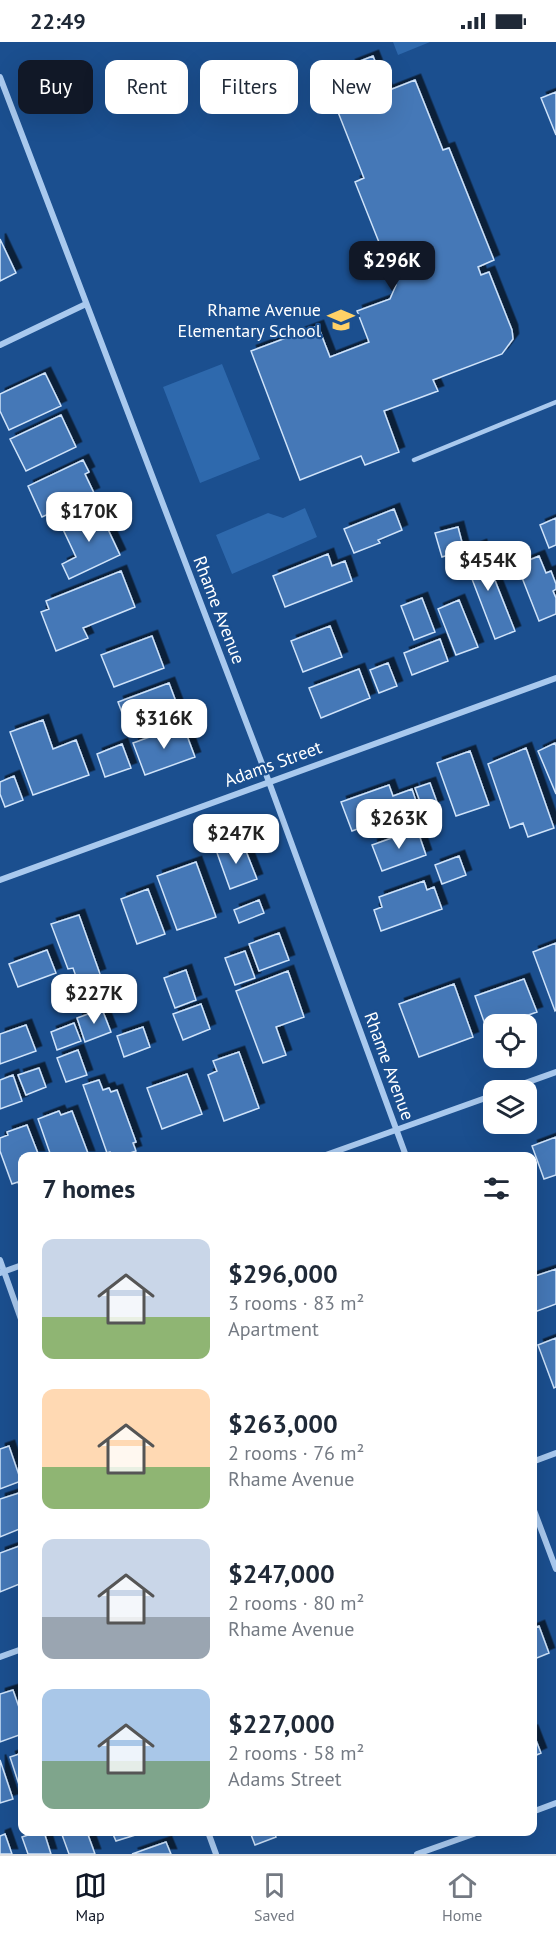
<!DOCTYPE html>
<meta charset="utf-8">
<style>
body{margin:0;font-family:"PT Sans",sans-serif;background:#f6f6f7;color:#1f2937;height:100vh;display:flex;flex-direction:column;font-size:22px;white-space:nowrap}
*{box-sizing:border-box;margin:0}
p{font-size:20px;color:#747a83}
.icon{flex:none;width:33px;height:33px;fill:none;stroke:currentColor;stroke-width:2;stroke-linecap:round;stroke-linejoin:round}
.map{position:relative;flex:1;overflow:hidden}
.panel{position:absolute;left:18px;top:1110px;width:519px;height:684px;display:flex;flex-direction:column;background:#fff;border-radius:12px;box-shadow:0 6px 24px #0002}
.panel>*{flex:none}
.hud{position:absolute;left:18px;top:18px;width:520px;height:54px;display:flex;gap:12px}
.fabs{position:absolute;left:483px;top:972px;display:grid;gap:12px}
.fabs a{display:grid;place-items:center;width:54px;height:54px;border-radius:12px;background:#fff;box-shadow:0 6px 24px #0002;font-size:30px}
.price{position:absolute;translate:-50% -51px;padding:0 14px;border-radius:12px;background:#fff;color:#222;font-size:20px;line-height:39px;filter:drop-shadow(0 2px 3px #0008)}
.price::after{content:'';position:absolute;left:50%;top:36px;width:18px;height:14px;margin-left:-9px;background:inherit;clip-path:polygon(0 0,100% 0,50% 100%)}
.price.on{background:#111827;color:#fff}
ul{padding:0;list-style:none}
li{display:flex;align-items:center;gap:18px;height:150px;padding:0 24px}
li span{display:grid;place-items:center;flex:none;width:168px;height:120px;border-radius:12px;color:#555}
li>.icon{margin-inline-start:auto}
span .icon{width:72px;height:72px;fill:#fffc;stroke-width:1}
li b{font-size:26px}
h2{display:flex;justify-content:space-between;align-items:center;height:72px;padding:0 24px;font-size:26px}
.pill{padding:0 21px;border-radius:12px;background:#fff;box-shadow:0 6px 24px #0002;font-size:21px;line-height:54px}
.pill.on{background:#111827;color:#fff}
.status{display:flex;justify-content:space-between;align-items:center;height:42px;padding:0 30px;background:#fff;direction:ltr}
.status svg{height:16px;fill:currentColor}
.tabs{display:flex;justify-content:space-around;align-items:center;height:84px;border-top:2px solid #e0e1e3;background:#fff;font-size:16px;color:#747a83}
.tabs a{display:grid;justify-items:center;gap:3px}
.tabs .on{color:#111827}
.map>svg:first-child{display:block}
.green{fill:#2e69ad}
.building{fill:#4478b7;stroke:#cfe3fa;stroke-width:1.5;filter:url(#shadow)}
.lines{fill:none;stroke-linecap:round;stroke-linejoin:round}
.service{stroke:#a9c9ee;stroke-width:4.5}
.minor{stroke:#a9c9ee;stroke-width:6}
.labels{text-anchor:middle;stroke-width:4.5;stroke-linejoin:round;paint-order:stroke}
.poi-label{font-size:18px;fill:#fff;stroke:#1b4f8f;text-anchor:end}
.street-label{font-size:18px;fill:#fff;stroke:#1b4f8f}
</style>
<div class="status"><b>22:49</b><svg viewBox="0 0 49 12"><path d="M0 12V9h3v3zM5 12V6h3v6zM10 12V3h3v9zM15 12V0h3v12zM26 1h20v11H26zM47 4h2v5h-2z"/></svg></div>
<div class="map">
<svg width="556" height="1812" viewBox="0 0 556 1812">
<defs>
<filter id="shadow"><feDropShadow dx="5.5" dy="-5.5" stdDeviation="0" flood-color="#0009"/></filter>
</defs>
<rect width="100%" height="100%" fill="#1b4f8f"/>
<path class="green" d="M393 0H430L398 13Z
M222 322 260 417 200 441 163 345Z
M305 466 317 495 232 532 216 493 268 471 283 476Z"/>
<path class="building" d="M373 14 387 49 415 38 443 108 449 106 494 218 478 225 481 233 489 230 512 288 513 297 502 312 433 338 438 349 384 369 399 410 365 423 361 414 300 438 251 309 318 284 330 315 369 300 357 269 390 257 396 243 355 140 364 136 336 65 362 55 350 23Z
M556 50V93L541 56Z
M0 197 16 231 0 239Z
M45 331 61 364 9 388 0 369V352Z
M61 373 76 405 26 429 10 397Z
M83 418 89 430 85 432 94 451 42 475 28 444Z
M98 466 120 513 69 537 62 522 76 515 61 483Z
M394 467 402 488 378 498 380 501 354 511 344 487Z
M556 476V503L549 506 540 483Z
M458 485 464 508 442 515 435 491Z
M481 503 515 589 495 597 462 511Z
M328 512 332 524 345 519 352 539 285 565 273 534Z
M539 514 546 531 551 529 556 542V547L553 549 556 556V572L539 579 517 523Z
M121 529 135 565 83 586 88 596 56 609 41 570 49 567 46 559Z
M422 556 435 590 414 598 401 564Z
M459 558 478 605 456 613 438 567Z
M330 584 342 615 303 630 291 599Z
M152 594 164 626 114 645 101 613Z
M440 597 448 619 412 633 404 611Z
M388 621 397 644 379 651 370 628Z
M359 627 370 656 321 676 309 646Z
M169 641 181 673 130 692 118 660Z
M43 678 53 707 76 698 89 733 33 753 10 690Z
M183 683 195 715 145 733 133 701Z
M555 701 556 704V752L538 709Z
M122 702 131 726 105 735 97 712Z
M526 706 554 786 528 795 523 781 510 786 488 722Z
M470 709 489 763 456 774 437 721Z
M14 734 23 758 5 765 0 752V740Z
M430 741 438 763 423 768 415 746Z
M389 743 393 754 412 747 418 765 352 789 341 760Z
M417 787 426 813 382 829 372 803Z
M242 799 257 837 230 847 216 808Z
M459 814 466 833 442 842 435 823Z
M196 820 216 875 177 888 157 834Z
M424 839 427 848 434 845 442 867 381 889 374 868 382 865 379 855Z
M148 847 165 892 137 902 121 857Z
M259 858 264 871 239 881 234 868Z
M79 873 100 932 78 940 73 926 68 927 51 882Z
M279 891 289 918 259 929 249 902Z
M556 901V968L555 969 533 910Z
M47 908 56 931 18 945 9 922Z
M245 909 255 936 235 943 225 916Z
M186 928 196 958 175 966 164 936Z
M288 929 304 975 276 985 286 1013 263 1021 236 949Z
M524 937 537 970 503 982H494V986L487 988 475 954Z
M454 942 473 995 419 1015 399 962Z
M201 962 210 987 183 998 173 972Z
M102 967 111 990 85 1000 77 976Z
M74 981 81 999 57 1008 51 990Z
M26 983 36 1009 0 1022V992Z
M143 985 150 1005 124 1015 117 994Z
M78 1008 87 1033 66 1040 57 1016Z
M239 1010 259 1066 224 1079 208 1033 217 1029 213 1019Z
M39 1026 46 1045 26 1053 18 1033Z
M187 1032 202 1072 162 1087 147 1046Z
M13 1033 22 1059 0 1067V1038Z
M99 1038 103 1048 109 1046 111 1050 117 1048 136 1100 133 1101 136 1109 121 1114H111L110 1110 107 1111 83 1043Z
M59 1069 61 1073 72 1069 89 1114H51L38 1077Z
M27 1083 39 1114H22V1153L18 1140 12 1142 0 1109V1096L8 1093 7 1090Z
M556 1095V1133L544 1137 532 1104Z
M556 1227V1262L532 1271V1235Z
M556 1296V1345L554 1346 538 1303Z
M9 1404 21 1439 0 1447V1407Z
M19 1451 22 1461V1486L0 1495V1457Z
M22 1503V1541L0 1550V1511Z
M539 1584 549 1611 532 1618V1587Z
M13 1648 22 1674V1692L0 1700V1652Z
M532 1688 541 1711 532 1715Z
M22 1711V1752L10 1715Z
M0 1718 13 1757 0 1761Z
M37 1790H44L51 1812H28L22 1795Z
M61 1790H87L95 1812H69Z
M112 1790H145L116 1799Z
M250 1790H274L276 1795 255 1803Z
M5 1792 12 1812H0V1794Z
M166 1800 171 1812H132Z"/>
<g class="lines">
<path class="service" d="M414 418 556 360"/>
<path class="minor" d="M0 35 269 740 406 1114
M0 303 86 262
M0 838 556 636
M506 1048 556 1030
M323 1114 494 1053
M0 1218 22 1280
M0 1231 22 1223
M532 1420 556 1411
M532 1463 556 1527
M0 1615 22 1607
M532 1770 556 1761
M208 1790 216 1812
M417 1812 479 1790"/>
</g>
<defs>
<symbol id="school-bare" viewBox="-9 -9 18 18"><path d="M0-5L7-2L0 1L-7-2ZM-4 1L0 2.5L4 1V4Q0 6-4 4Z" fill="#ffd166" stroke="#1b4f8f" stroke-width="2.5" paint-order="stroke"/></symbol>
</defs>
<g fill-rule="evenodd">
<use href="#school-bare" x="322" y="259" width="38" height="38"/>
</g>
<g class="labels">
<g class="poi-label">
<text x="321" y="274">Rhame Avenue<tspan x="321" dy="21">Elementary School</tspan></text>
</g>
<g class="street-label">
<text transform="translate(219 568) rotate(69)" y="6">Rhame Avenue</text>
<text transform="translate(273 722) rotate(-20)" y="6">Adams Street</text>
<text transform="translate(389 1024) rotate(70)" y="6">Rhame Avenue</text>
</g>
</g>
</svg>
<div class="fabs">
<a><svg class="icon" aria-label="locate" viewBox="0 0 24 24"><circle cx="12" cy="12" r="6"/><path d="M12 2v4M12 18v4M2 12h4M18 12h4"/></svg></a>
<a><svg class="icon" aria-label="layers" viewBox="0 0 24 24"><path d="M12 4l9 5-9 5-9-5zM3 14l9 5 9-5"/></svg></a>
</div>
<b class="price on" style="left:392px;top:250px">$296K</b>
<b class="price" style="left:89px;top:501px">$170K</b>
<b class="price" style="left:488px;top:550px">$454K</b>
<b class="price" style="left:164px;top:708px">$316K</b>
<b class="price" style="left:399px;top:808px">$263K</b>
<b class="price" style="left:236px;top:823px">$247K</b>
<b class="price" style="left:94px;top:983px">$227K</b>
<div class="hud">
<a class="pill on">Buy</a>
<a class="pill">Rent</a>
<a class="pill">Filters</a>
<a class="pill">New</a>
</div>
<section class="panel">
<h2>7 homes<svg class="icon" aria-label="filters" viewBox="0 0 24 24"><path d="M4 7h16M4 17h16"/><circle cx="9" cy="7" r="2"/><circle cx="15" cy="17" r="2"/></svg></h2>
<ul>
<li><span style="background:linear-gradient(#c9d6e8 65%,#8fb573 0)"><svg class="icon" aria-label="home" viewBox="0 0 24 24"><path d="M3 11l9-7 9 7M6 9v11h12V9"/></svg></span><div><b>$296,000</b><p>3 rooms · 83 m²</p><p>Apartment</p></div></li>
<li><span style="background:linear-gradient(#ffd9b3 65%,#8fb573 0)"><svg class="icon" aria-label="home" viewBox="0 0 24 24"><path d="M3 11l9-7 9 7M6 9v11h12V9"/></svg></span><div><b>$263,000</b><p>2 rooms · 76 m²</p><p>Rhame Avenue</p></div></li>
<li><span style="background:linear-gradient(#c9d6e8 65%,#9aa5b1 0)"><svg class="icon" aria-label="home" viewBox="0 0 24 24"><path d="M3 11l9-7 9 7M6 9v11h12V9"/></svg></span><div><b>$247,000</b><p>2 rooms · 80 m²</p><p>Rhame Avenue</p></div></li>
<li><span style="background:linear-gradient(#a9c7e8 60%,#7fa58c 0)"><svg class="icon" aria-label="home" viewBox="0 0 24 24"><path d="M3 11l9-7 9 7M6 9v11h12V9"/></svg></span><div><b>$227,000</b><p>2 rooms · 58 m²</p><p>Adams Street</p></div></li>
</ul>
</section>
</div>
<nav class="tabs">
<a class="on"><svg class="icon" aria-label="map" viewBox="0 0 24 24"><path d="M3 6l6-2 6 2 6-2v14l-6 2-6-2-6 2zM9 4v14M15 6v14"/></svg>Map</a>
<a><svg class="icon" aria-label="saved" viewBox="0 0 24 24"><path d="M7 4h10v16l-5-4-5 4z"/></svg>Saved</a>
<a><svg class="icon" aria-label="home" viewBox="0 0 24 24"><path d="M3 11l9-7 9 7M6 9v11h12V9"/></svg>Home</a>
</nav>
